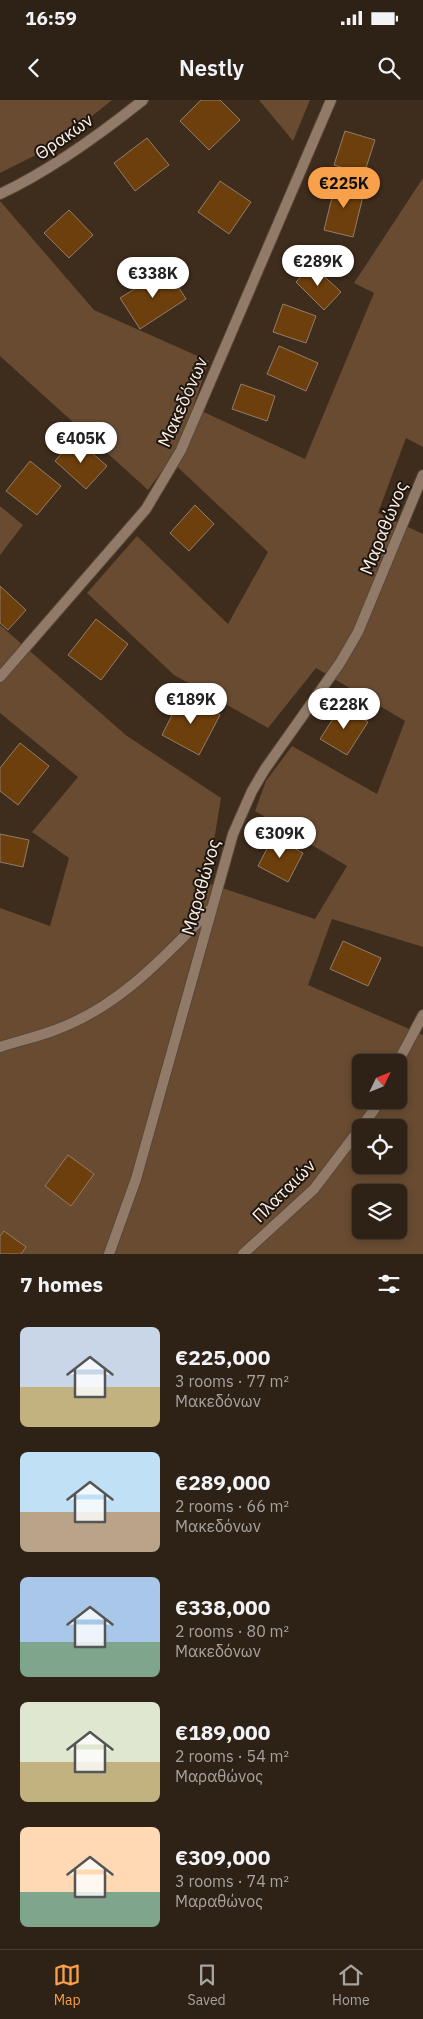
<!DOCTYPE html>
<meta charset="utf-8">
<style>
body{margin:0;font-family:"IBM Plex Sans",sans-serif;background:#36291e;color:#f1f3f6;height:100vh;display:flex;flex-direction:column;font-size:19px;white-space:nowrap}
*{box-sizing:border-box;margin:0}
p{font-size:16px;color:#a7a3a0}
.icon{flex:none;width:28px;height:28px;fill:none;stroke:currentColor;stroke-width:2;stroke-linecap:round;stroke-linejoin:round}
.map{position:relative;height:1154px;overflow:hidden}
.sheet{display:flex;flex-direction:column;background:#2e2115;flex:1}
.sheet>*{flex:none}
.needle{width:32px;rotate:47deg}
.fabs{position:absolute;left:352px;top:954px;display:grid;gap:10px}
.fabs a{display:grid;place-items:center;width:55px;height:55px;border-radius:8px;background:#2e2115;box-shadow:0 2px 8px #0003,0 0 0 1px #493e34;font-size:25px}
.price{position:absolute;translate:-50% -42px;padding:0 11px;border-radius:18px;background:#fff;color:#222;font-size:16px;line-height:32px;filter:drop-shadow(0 1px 2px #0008)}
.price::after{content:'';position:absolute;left:50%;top:30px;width:15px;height:11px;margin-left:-8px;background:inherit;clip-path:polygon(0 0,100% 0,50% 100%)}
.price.on{background:#f8a14a;color:#111}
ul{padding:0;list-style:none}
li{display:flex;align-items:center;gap:15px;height:125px;padding:0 20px}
li span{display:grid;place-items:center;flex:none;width:140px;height:100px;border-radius:8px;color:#555}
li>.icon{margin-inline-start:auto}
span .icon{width:60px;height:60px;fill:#fffc;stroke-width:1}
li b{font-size:21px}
h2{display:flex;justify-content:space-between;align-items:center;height:60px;padding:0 20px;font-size:21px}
.status{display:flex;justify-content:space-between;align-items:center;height:35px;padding:0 25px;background:#2e2115;direction:ltr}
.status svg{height:14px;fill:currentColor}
header{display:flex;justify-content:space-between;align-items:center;height:65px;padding:0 20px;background:#2e2115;font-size:22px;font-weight:600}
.dock{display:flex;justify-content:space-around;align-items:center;height:70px;border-top:1px solid #493e34;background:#2e2115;font-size:14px;color:#a7a3a0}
.dock a{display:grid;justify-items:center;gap:2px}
.dock .on{color:#f8a14a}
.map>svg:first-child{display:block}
.green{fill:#684b31;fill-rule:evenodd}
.building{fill:#6c3f0c;stroke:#927d6b}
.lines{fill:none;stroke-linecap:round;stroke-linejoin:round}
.minor-casing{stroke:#594738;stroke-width:12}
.minor{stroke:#917b68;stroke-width:10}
.labels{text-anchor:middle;stroke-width:4;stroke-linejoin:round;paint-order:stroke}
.street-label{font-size:18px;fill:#fcf0e6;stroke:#1e160f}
</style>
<div class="status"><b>16:59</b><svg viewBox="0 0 49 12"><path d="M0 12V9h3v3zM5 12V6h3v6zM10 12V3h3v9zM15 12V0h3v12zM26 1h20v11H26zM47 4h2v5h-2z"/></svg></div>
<header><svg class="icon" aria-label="back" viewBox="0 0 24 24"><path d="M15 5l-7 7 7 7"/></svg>Nestly<svg class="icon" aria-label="search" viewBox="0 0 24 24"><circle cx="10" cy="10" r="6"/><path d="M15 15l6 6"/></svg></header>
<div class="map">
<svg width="423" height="1154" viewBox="0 0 423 1154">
<rect width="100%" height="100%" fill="#3e2c1c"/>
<path class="green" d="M0 0H112L56 45 0 73Z
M259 0H310L293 41Z
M423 78V347L406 338 378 413 423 434V847L332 819 308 885 423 935V1154H0V808L50 826 69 758 32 732 78 677 0 613V525L127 636 221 698 207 783 315 819 347 766 255 711 266 681 292 646 377 694 405 621 316 568 268 628 174 575 87 493 137 436 228 524 268 452 170 360 148 390 0 256V101L94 210 209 261 193 307 305 359 374 193 354 183ZM361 962H399V1000H361ZM361 1028H399V1065H361ZM361 1092H399V1130H361Z
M0 406 23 425 0 455Z"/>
<path class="building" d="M201 0H220L240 20 209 50 180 21Z
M345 31 375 40 364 74 334 65Z
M147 38 169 65 135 91 114 63Z
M220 81 251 102 229 134 198 112Z
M336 81 365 88 353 137 324 130Z
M69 110 93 135 69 158 44 133Z
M312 165 341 192 324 210 296 182Z
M167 169 186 199 140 229 120 198Z
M283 204 316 216 306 243 273 232Z
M279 246 318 263 306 291 267 274Z
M241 284 275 296 267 321 232 309Z
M75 338 107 366 86 389 55 361Z
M30 361 61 386 37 415 6 391Z
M195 405 214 424 189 451 170 433Z
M0 486 26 510 8 530 0 523Z
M96 519 128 544 101 580 68 555Z
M182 595 220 615 199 655 162 635Z
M342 605 368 622 347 655 320 639Z
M20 643 49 666 18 705 0 691V668Z
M0 734 29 740 23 767 0 762Z
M273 737 303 753 288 782 258 766Z
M343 841 381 858 368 886 330 869Z
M68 1055 94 1074 71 1106 45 1086Z
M4 1131 26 1147 21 1154H0V1136Z"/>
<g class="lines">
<defs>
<path id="minor" d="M0 94C51 70 98 36 143 0
M0 577 146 409 181 350 331 0
M0 947C18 941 37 937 55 930 119 907 165 856 211 809
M398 962 423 915
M109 1154 136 1079 233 734 252 691 265 669 340 563 358 532 423 375
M243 1154 314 1089 374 1010 379 1000"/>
</defs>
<use href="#minor" class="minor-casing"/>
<use href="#minor" class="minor"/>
</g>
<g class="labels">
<g class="street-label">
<text transform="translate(64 37) rotate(-35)" y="6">Θρακών</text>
<text transform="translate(183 302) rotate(-66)" y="6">Μακεδόνων</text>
<text transform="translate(384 428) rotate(-68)" y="6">Μαραθώνος</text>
<text transform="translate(201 787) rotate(-74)" y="6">Μαραθώνος</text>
<text transform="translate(284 1091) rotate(-45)" y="6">Πλαταιών</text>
</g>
</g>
</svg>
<div class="fabs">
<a><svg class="needle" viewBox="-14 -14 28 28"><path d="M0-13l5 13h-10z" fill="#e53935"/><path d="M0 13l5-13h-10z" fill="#a7a3a0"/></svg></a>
<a><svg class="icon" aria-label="locate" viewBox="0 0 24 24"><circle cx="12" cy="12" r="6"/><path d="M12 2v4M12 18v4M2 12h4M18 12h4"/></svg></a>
<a><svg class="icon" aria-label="layers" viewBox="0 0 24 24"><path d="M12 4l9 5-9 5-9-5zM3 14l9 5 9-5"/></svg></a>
</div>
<b class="price on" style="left:344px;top:109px">€225K</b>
<b class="price" style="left:318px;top:187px">€289K</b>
<b class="price" style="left:153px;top:199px">€338K</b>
<b class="price" style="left:81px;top:364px">€405K</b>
<b class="price" style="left:191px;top:625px">€189K</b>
<b class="price" style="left:344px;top:630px">€228K</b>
<b class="price" style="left:280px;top:759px">€309K</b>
</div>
<section class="sheet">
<h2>7 homes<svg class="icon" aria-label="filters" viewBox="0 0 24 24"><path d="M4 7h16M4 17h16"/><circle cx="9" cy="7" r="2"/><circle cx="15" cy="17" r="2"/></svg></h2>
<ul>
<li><span style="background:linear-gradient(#c9d6e8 60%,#c2b280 0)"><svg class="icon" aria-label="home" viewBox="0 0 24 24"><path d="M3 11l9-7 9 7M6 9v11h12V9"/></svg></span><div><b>€225,000</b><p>3 rooms · 77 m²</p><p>Μακεδόνων</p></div></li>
<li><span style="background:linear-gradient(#bfe0f5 60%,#b9a48a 0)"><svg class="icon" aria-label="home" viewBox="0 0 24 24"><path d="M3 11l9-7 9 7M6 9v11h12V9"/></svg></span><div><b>€289,000</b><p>2 rooms · 66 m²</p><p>Μακεδόνων</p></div></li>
<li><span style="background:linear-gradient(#a9c7e8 65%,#7fa58c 0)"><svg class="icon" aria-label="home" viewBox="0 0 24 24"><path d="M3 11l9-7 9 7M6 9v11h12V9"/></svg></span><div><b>€338,000</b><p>2 rooms · 80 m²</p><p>Μακεδόνων</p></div></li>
<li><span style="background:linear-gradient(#dfe7d0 60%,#c2b280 0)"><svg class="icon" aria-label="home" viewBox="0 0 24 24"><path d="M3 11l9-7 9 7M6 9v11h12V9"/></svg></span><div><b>€189,000</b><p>2 rooms · 54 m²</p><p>Μαραθώνος</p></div></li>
<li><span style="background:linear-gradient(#ffd9b3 65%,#7fa58c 0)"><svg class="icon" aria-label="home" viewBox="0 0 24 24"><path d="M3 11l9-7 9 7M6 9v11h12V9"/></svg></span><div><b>€309,000</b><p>3 rooms · 74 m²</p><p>Μαραθώνος</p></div></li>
</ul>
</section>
<nav class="dock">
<a class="on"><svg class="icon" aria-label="map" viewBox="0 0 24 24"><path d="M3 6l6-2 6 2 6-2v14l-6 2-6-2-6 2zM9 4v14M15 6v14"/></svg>Map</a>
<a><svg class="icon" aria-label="saved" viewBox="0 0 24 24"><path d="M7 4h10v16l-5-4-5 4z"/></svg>Saved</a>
<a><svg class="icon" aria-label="home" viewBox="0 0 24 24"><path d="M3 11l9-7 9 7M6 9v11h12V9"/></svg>Home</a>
</nav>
